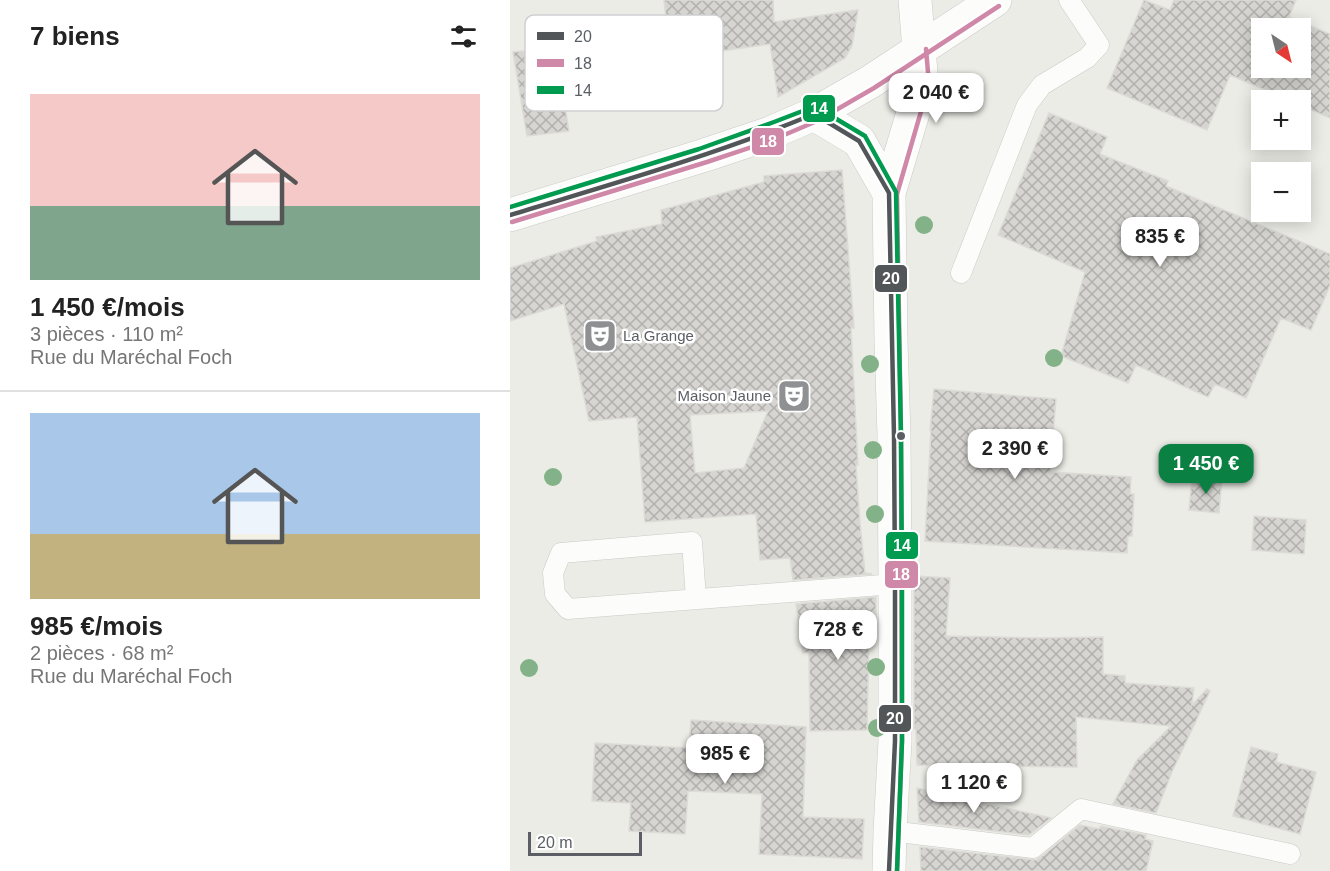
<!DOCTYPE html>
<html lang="fr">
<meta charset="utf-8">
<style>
body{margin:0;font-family:Arial,sans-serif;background:#f6f6f6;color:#222;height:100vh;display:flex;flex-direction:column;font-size:22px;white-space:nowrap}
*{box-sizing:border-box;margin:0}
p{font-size:20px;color:#767676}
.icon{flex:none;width:33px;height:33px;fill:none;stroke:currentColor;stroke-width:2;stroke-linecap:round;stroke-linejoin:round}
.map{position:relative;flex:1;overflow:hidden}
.sheet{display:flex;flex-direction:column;background:#fff;width:510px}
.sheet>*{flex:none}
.needle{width:39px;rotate:145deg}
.buttons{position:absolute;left:741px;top:18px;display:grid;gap:12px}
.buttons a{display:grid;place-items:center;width:60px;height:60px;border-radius:0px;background:#fff;box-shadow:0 3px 15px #0003;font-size:30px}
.scale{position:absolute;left:18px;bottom:15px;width:114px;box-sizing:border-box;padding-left:6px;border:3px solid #5b5f65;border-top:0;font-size:16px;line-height:21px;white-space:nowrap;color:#5b5f65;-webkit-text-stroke:4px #fff;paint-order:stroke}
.price{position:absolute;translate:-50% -51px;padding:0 14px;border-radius:12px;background:#fff;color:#222;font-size:20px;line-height:39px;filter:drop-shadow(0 2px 3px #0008)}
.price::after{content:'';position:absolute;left:50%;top:36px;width:18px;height:14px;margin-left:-9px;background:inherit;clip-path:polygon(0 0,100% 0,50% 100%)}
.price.current{background:#0b8043;color:#fff}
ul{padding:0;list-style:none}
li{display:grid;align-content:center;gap:12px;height:318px;padding:0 30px}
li+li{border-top:2px solid #e0e0e0}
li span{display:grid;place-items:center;height:186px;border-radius:0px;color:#555}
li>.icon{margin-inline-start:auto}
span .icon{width:108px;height:108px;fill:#fffc;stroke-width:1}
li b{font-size:26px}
h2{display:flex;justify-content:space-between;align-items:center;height:72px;padding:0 30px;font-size:26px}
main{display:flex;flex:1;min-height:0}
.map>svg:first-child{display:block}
.building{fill:url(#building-cross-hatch);stroke:#dcdbd6;stroke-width:1.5;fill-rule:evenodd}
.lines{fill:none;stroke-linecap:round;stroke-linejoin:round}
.lane-casing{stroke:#c9cac8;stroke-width:21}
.street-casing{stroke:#c9cac8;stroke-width:34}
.secondary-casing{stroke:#c9cbca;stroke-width:34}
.lane{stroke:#fcfcfb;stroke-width:20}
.street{stroke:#fcfcfb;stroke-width:33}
.secondary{stroke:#fcfcfb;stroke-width:33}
.bus-1-casing{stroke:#fff;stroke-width:9}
.bus-2-casing{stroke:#fff;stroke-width:9}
.bus-3-casing{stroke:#fff;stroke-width:9}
.bus-1{stroke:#535658;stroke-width:4.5}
.bus-2{stroke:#d088a8;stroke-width:4.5}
.bus-3{stroke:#009b4e;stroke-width:4.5}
.tree{fill:#83b288}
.bus-dot{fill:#5b5f65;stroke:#fff;stroke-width:2}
.labels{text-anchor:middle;stroke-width:5;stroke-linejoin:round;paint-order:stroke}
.poi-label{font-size:15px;fill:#5b5f65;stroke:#fff;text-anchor:start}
.key{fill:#fff;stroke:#cecfd1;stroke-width:1.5}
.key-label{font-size:16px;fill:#5b5f65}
.line-badge{stroke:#fff;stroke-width:2}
.badge-label{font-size:16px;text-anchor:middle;font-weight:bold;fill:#fff}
</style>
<main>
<section class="sheet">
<h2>7 biens<svg class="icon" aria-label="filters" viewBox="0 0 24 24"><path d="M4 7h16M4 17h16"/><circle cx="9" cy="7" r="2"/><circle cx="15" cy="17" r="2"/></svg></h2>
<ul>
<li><span style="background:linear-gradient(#f6c9c9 60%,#7fa58c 0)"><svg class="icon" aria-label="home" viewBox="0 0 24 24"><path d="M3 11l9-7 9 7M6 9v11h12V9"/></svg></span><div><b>1 450 €/mois</b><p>3 pièces · 110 m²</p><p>Rue du Maréchal Foch</p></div></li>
<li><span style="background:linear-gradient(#a9c7e8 65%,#c2b280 0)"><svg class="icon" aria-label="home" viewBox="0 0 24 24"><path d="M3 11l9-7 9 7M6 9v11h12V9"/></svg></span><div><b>985 €/mois</b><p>2 pièces · 68 m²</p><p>Rue du Maréchal Foch</p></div></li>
</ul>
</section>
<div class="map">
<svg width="820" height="871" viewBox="0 0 820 871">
<defs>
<pattern id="building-cross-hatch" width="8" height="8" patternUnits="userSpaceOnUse" patternTransform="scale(1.5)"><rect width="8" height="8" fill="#d6d5d1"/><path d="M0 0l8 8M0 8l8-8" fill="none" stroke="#b1b0ad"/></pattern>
</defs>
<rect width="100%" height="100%" fill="#ecece6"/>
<path class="building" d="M154 0H263L264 22 348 10 342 46 335 58 268 97 260 44 177 56 178 73 149 77 150 89 54 100 59 131 17 136 3 52 158 38Z
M634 0 660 10 664 0H786L779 17 820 34V118L790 105V100H779L720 75 697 130 597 88ZM752 28H790V68H752Z
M539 113 597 137 590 154 658 181 656 186 820 254V285L801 330 771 318 736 398 705 384 698 397 626 365 618 383 551 356 575 272 488 235Z
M332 170 344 328H341L348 465H346L350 523 355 573 362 574 283 580 280 558 250 560 246 514 135 522 127 417 79 421 54 304 0 321V268L87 241 86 237 152 224 151 210 254 182V176ZM258 411 234 468 185 473 180 415Z
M424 389 546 399 540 472 621 477 620 494H624L622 536H618L617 553 415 541 421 430H420Z
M682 477 712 479 709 513 679 510Z
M744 516 796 520 794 554 742 550Z
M404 576 440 578 436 636 531 638 593 637V674L615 676V683L684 688 682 705 697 689 700 691 662 772 646 813 603 804 627 760 661 726 566 717 567 767 407 765 406 729H404Z
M366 597V641L359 642 357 730 300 731 299 652 293 653 286 604Z
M181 720 296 727 293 817 354 819 352 859 249 854 252 794 178 791 175 834 119 831 121 803 82 801 85 743 179 748Z
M741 747 768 754 766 762 806 772 790 834 723 816Z
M407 788 541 818 519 835 409 822Z
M570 825 589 829 591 826 636 835 635 839 643 841 636 871H411L410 847 526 860 531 857Z"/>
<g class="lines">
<defs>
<path id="lane" d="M451 273 517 105 532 85 577 58 589 45 559 0
M186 599 182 542 51 553 43 573 45 594 58 609 385 584
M380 831 523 848 571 809 780 854"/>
<path id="street" d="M405 0 409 50"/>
<path id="secondary" d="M304 114 349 141 379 193
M0 215 195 155 258 134 304 114 360 82 485 0
M379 871 380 831 385 741V584L384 436 381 341 379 193 412 83 409 50"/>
</defs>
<use href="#lane" class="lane-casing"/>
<use href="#street" class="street-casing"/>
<use href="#secondary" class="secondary-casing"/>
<use href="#lane" class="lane"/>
<use href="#street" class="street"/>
<use href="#secondary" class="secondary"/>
<defs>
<path id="bus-1" d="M304 114 349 141 379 193 384 436 385 584V741L379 871
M0 215C102 184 205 155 304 114"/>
<path id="bus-2" d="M2 222 197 162 260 141 307 121 364 88 489 6
M387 871 392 741 391 436 387 194 419 84 416 49"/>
<path id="bus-3" d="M0 207 189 149 264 122 303 107 308 108 355 136 386 192 391 436 392 584V741L387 871"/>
</defs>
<use href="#bus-1" class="bus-1-casing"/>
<use href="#bus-2" class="bus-2-casing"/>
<use href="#bus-3" class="bus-3-casing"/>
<use href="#bus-1" class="bus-1"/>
<use href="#bus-2" class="bus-2"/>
<use href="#bus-3" class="bus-3"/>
</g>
<g class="tree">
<circle cx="414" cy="225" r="9"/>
<circle cx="544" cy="358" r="9"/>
<circle cx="360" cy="364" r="9"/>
<circle cx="363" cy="450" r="9"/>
<circle cx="43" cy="477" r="9"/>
<circle cx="365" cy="514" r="9"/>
<circle cx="366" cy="667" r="9"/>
<circle cx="19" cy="668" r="9"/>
<circle cx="367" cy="728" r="9"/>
</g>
<defs>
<symbol id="theatre-square" viewBox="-11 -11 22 22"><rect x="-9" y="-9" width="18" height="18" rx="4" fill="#8e9092" stroke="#fff"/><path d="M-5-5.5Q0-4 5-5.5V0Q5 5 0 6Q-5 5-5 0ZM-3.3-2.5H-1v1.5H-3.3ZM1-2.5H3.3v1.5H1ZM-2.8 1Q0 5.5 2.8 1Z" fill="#fff"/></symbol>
</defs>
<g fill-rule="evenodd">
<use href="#theatre-square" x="71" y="317" width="38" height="38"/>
<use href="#theatre-square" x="265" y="377" width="38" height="38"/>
</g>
<circle class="bus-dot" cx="391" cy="436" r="5"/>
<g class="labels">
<g class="poi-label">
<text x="113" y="341">La Grange</text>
<text x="261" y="401" text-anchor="end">Maison Jaune</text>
</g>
</g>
<rect x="15" y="15" width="198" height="96" rx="9" class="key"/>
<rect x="27" y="32" width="27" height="8" fill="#535658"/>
<rect x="27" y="59" width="27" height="8" fill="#d088a8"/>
<rect x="27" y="86" width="27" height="8" fill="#009b4e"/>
<g class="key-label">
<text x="64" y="42">20</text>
<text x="64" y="69">18</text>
<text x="64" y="96">14</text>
</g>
<g class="line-badge">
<rect x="292" y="94" width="34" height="29" rx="6" fill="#009b4e"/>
<rect x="241" y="127" width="34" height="29" rx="6" fill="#d088a8"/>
<rect x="364" y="264" width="34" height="29" rx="6" fill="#535658"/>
<rect x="375" y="531" width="34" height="29" rx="6" fill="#009b4e"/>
<rect x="374" y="560" width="35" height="29" rx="6" fill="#d088a8"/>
<rect x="368" y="704" width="34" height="29" rx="6" fill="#535658"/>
</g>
<g class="badge-label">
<text x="309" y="114">14</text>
<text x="258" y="147">18</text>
<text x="381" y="284">20</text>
<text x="392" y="551">14</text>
<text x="391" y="580">18</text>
<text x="385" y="724">20</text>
</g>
</svg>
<div class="buttons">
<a><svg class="needle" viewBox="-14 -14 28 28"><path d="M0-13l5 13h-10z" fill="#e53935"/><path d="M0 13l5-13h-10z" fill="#767676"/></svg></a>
<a>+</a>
<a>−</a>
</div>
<div class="scale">20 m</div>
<b class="price" style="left:426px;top:124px">2 040 €</b>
<b class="price" style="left:650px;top:268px">835 €</b>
<b class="price" style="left:505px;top:480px">2 390 €</b>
<b class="price current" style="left:696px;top:495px">1 450 €</b>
<b class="price" style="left:328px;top:661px">728 €</b>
<b class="price" style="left:215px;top:785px">985 €</b>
<b class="price" style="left:464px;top:814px">1 120 €</b>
</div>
</main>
